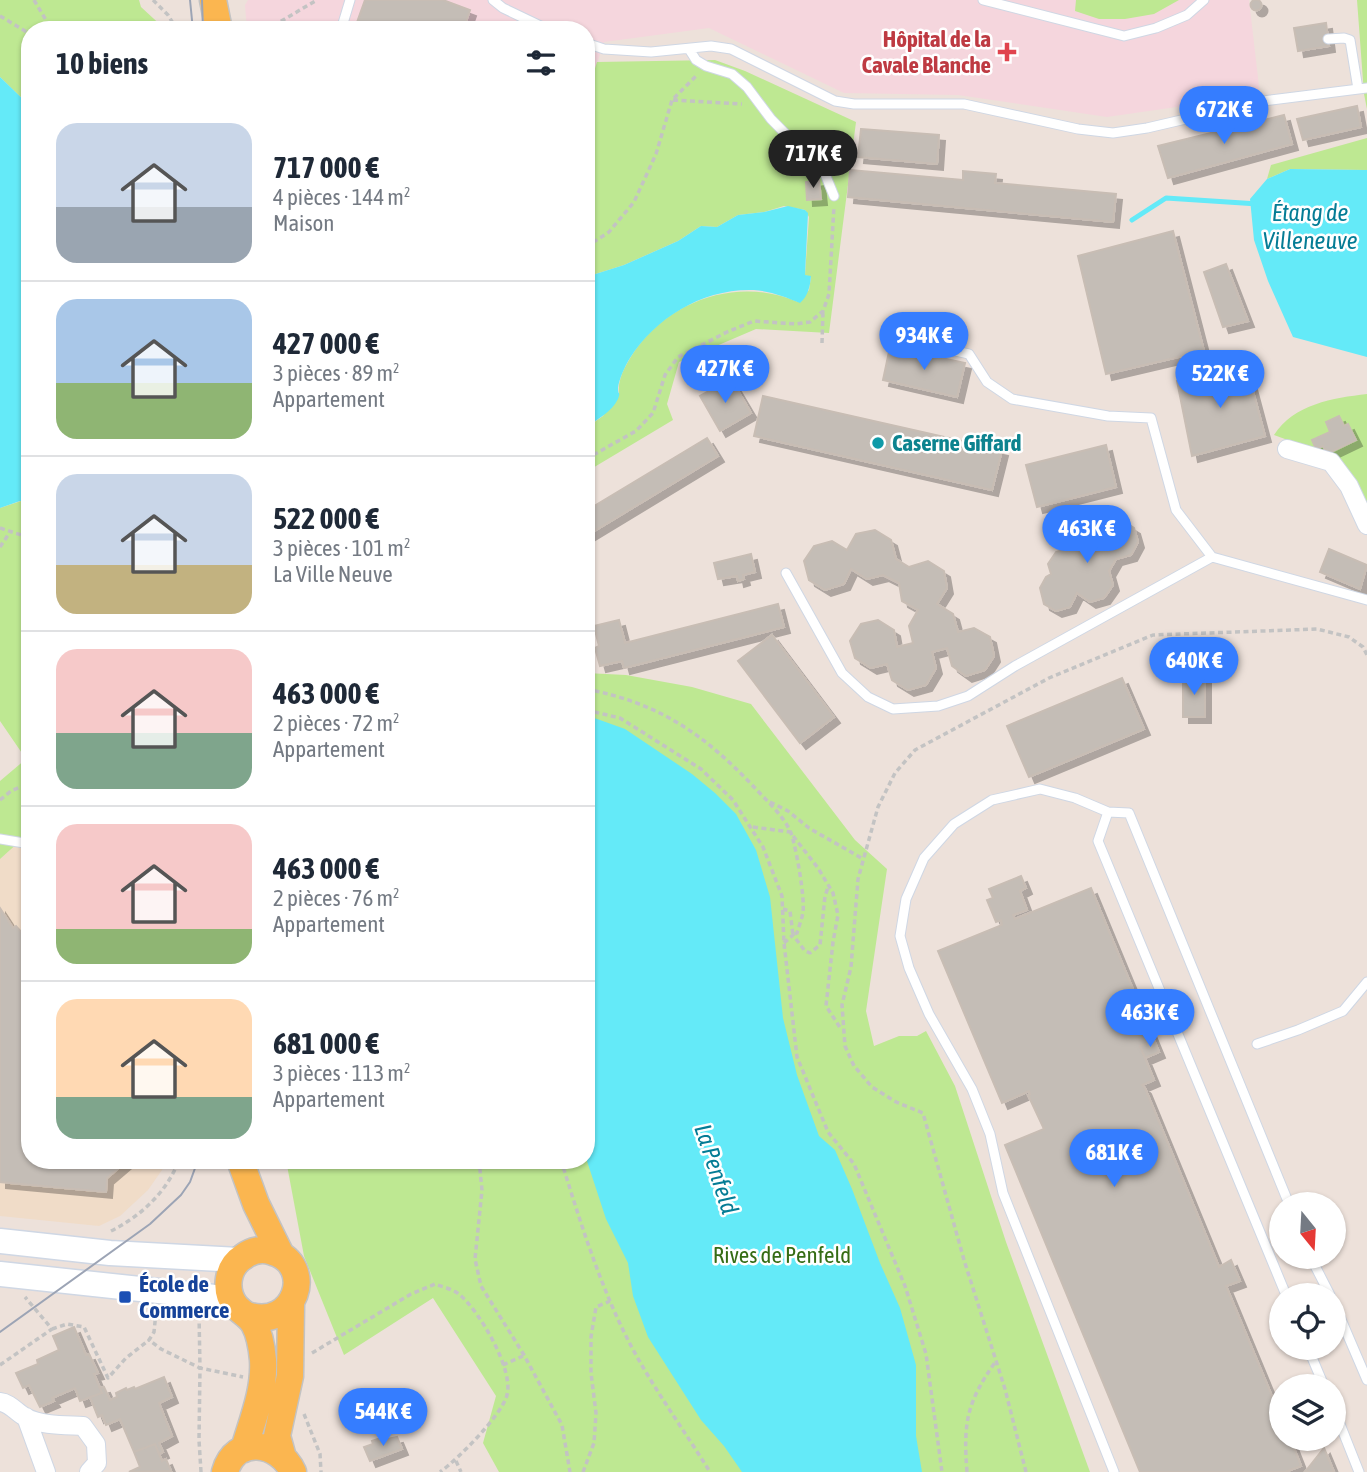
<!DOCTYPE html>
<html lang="fr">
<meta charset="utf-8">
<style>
body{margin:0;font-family:"Asap Condensed",sans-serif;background:#f2f2f3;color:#1f2937;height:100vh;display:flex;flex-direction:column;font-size:26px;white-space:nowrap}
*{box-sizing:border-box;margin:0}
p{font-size:23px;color:#747a83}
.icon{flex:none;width:38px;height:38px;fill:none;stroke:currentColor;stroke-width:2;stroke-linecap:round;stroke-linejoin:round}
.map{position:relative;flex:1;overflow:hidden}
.panel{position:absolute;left:21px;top:21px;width:574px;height:1148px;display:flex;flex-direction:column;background:#fff;border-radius:28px;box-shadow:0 2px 5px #0004}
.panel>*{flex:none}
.needle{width:46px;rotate:162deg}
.fabs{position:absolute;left:1269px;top:1192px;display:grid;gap:14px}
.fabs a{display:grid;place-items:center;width:77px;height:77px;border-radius:50%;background:#fff;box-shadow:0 2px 5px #0004;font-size:35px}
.price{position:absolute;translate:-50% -60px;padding:0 16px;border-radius:24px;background:#357dff;color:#fff;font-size:23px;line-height:46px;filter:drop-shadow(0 2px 4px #0008)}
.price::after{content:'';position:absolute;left:50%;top:42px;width:21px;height:16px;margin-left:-10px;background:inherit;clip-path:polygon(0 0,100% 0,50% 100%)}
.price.selected{background:#222;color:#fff}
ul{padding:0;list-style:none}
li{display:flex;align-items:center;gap:21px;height:175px;padding:0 35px}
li+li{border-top:2px solid #e0e1e3}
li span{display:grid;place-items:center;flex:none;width:196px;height:140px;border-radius:21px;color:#555}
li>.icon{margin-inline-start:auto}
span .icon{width:84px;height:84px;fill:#fffc;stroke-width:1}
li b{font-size:30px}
h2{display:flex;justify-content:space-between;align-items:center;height:84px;padding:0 35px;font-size:30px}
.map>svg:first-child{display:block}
.education{fill:#f0dcc8}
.medical{fill:#f5d6dd}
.green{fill:#bee892}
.water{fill:#64eaf8}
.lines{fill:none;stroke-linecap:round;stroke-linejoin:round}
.stream{stroke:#64eaf8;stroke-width:5}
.building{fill:#c4bdb6;stroke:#c8bdb4;stroke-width:2;filter:url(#shadow)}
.lane-casing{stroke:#cfd7e4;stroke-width:11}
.street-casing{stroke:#cfd7e4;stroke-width:20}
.secondary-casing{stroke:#cfd7e4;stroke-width:27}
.primary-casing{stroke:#c3c3c3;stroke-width:29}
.path{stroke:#c3c3c3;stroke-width:3.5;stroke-dasharray:5 3.5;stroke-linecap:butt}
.lane{stroke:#fff;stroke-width:9}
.street{stroke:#fff;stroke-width:18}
.secondary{stroke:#fff;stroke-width:24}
.primary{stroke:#fbb650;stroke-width:26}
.tram{stroke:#9ca4b5;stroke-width:2}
.health-dot{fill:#e0444e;stroke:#fff;stroke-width:2.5}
.culture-dot{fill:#0f9aa8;stroke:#fff;stroke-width:2.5}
.transit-dot{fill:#1a4fb4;stroke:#fff;stroke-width:2.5}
.labels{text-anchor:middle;stroke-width:5;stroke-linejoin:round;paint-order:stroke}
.health-label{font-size:23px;font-weight:bold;fill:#be3a42;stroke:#fff;text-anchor:end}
.culture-label{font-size:23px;font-weight:bold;fill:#0d838f;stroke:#fff;text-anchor:start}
.park-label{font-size:23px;fill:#356c14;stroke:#fff}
.transit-label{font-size:23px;font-weight:bold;fill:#164399;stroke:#fff;text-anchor:start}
.water-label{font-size:24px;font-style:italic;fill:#047c95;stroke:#fff}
</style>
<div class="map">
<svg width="1367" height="1472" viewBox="0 0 1367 1472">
<defs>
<filter id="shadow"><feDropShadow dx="6" dy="6" stdDeviation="0" flood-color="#0004"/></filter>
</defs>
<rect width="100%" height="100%" fill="#ede1da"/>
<path class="education" d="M30 832V1160H169L148 1190 120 1216 99 1226 0 1216V859Z"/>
<path class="medical" d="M248 0H1249L1260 95 1107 117 958 95 844 93 709 28 604 42 586 97V30H247L245 5Z"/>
<path class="green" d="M0 0H139L141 7 166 30H30V106L0 77Z
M1076 0H1179L1154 14 1125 19H1099L1075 11Z
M1357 0H1367V109L1364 94Z
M715 60 745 71 856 122 829 333 756 329 679 362 667 404 673 420 586 472V428L603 416 619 393C617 378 628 361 636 349 673 298 741 277 798 302L809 290 811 277 805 275 809 217 805 210 784 206 764 212 738 215 717 227 701 226 678 241 624 265 586 277V97L597 62Z
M1367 138V170L1290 169 1267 179 1271 165Z
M1367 394V505L1348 469 1334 457 1274 435C1294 404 1333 398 1367 394Z
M21 501 30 502V832L0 859V781L26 759 0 721V508Z
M586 673 626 675 692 687 751 704 855 840 887 869 866 1011 874 1046 899 1036H917L926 1031 955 1086 1006 1242 1090 1472H499L483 1443 496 1396 433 1298 344 1355 304 1256 286 1160H586Z"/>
<path class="water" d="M0 77 30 106V502L20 501 0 508Z
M1290 169 1367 170V357L1293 337 1268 281 1254 240 1250 199 1267 179Z
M788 206 805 210 808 213 805 275 811 276C810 287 808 296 800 303 786 297 769 291 754 290 704 288 656 317 630 358 625 366 619 379 618 388 618 396 621 391 618 399 612 412 597 419 586 428V277L624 265 678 241 701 226 717 227 738 215 764 212Z
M586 715 625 729 692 774 715 793 736 814 756 850 770 897 783 1018 797 1075 819 1136 835 1150 852 1189 880 1263 900 1308 916 1365V1436L922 1472H742L724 1446 701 1420 648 1337 633 1296 628 1263 606 1219 586 1158Z"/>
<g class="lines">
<path class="stream" d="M1132 220 1166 198 1258 204"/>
</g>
<path class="building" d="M1250.5 5a5.5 5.5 0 1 1 11 0a5.5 5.5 0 1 1-11 0Z
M365 0H443L470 10 463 30H360L355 28Z
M1326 23 1329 46 1298 51 1294 28Z
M1357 106 1361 127 1303 140 1297 119Z
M1284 115 1292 144 1168 178 1158 146Z
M861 129 939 135 937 164 858 157Z
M850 170 963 180V171L996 174 995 183 1116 194 1113 222 848 197Z
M819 180 821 199 807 200 806 182Z
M1173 231 1204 351 1106 374 1078 256Z
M1226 264 1248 321 1223 327 1204 272Z
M890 347 965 363 957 397 883 380Z
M1246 365 1265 436 1192 456 1177 381Z
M731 379 751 413 720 431 700 396Z
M763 396 1002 450 992 490 754 436Z
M1339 416 1344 426 1348 424 1356 440 1327 454 1323 446 1316 449 1312 440 1330 432 1326 422Z
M707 438 718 456 586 536V511Z
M1106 445 1116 487 1037 507 1026 465Z
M1121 520 1134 528 1138 542 1131 555 1116 559 1109 571 1113 585 1104 598 1090 602 1077 593 1070 607 1056 611 1044 604 1040 588 1046 577 1051 574 1048 564 1056 552 1066 549 1065 545 1072 532 1087 528 1100 535 1107 524Z
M875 530 891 540 896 559 909 567 928 561 944 571 947 588 937 604 953 614 958 632 974 628 990 637 994 656 985 670 966 676 952 666 947 648 932 652 936 668 926 685 908 690 892 680 887 664 871 668 855 658 850 641 861 624 878 620 894 630 897 647 913 643 909 626 918 610 902 601 899 583 883 575 867 579 851 569 844 584 825 590 809 580 804 561 814 546 832 541 847 550 856 534Z
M1329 549 1367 565 1360 589 1320 572Z
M751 554 755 572 743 575 744 579 738 581 737 576 718 579 714 563Z
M778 604 784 627 624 668 622 661 600 666 595 648 599 646 594 626 619 620 625 643Z
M772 635 834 717 800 743 738 661Z
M1205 676V717H1183V677Z
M1122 678 1144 729 1029 777 1007 726Z
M1021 876 1026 888 1020 891 1027 910 1013 915 1015 919 1091 888 1154 1040 1140 1046 1154 1080 1142 1085 1145 1088 1219 1267 1231 1260 1240 1281 1226 1286 1281 1418V1438H1290L1301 1466 1285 1472H1140L1005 1145 1044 1129 1028 1095 1030 1094 1029 1091 1002 1103 938 951 1002 925 1001 920 996 922 987 900 993 898 989 889Z
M0 908 13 928 16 926 30 942V1160H128L107 1178 106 1192 0 1182Z
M1154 1040 1159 1052 1145 1058 1140 1046Z
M74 1327 86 1355 89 1354 98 1373 94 1374 102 1393 80 1401 75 1388 52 1398 54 1401 40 1407 29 1385 23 1388 16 1373 38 1364 37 1360 59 1350 53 1336Z
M164 1377 172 1397 159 1403 172 1436 159 1443 163 1452 159 1454 155 1444 134 1452 120 1419 106 1425 102 1415 98 1417 90 1397 102 1393 100 1388 104 1387 110 1400 117 1397 116 1393 126 1388 127 1390 134 1387 135 1389Z
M397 1437 402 1449 370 1461 364 1447 373 1444 372 1441 378 1439 379 1441Z
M155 1444 162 1461 166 1459 171 1471 129 1472 140 1467 134 1452Z
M1324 1448 1334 1472H1305Z"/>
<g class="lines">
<defs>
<path id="lane" d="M493 0 503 8 549 30
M983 0 1124 36 1156 28 1187 15 1204 0
M341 30 350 0
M1328 39 1344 38 1350 40 1358 89
M586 43 604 49 651 52 711 46 731 49 835 101 854 104H964L1078 129 1113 133 1147 128 1263 101 1367 88
M689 49 696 60 706 66 732 74 747 87 771 119 825 174 834 196
M893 337 969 354 987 382 1012 399 1108 416 1151 418 1176 510 1212 557 1367 600
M786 573 842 673 868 697 893 709 938 706 968 696 1015 666 1212 557
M1108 812 1075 798 1040 789 992 800 954 824 924 858 906 899 900 936 909 968 929 1014 972 1089 990 1134 1003 1193 1114 1472
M0 839 30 844
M1257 1044 1298 1030 1343 1011 1367 982
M1310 1256 1330 1295
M1286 1295 1098 841 1108 812 1129 813 1289 1204
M1334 1303 1367 1380
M1308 1348 1324 1386
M1334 1409 1359 1472"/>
<path id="street" d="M1287 449 1331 462 1349 486 1367 525
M0 1402C10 1403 16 1412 25 1417 42 1426 64 1425 83 1426L96 1444 97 1463 89 1472
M26 1417 46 1472"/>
<path id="secondary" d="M0 1241 110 1253 239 1260
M0 1274 224 1298 234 1304"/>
<path id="primary" d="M213 0 219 30
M240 1160 256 1204 281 1255
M244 1449C252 1421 265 1391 263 1360 262 1349 259 1333 254 1324 249 1315 240 1312 235 1305 224 1290 227 1267 243 1257 252 1250 263 1248 273 1252 316 1265 296 1331 247 1315
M282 1454 277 1436 290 1376 291 1303
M225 1472C235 1435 279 1441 293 1472"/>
</defs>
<use href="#lane" class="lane-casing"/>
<use href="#street" class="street-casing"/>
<use href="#secondary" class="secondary-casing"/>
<use href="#primary" class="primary-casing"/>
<path class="path" d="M34 0 52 30
M153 0 168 15 177 30
M0 16 30 34
M257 30 278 23 317 0
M673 100 742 104
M586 247 609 232 634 202 656 154 672 100 697 75
M822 343 823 311
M586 459 636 431 653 413 665 375 678 357 727 332 754 321 796 324 810 322 823 311 829 294 834 206
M0 528 30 538
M0 547 10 532
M586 689C659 703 704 734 754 787 766 800 784 816 791 833 796 847 805 897 803 912 802 919 799 926 797 933L793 935 790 911 783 909
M586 710 620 718 701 769 733 800 763 847 782 896 784 943 797 1057 828 1132 854 1164 905 1286 926 1354 942 1472
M0 800 11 791 30 783
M770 802 788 811 809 828 863 859
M753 827 790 832 818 868 833 893 838 915 833 942 826 1006 841 1029
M784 943 793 935 805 951 810 953 820 945 825 896 829 885
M479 1160 482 1190 475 1259 481 1286 524 1355 562 1425 570 1472
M561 1160C580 1221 599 1283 628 1340 651 1385 684 1430 710 1472
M111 1231C141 1216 167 1192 179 1160
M156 1312 154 1332 149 1340 161 1349 200 1368 199 1314
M52 1329 67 1324 84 1327 108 1378 126 1358 149 1340
M312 1353 411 1294 435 1284C443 1287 453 1289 460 1295 479 1311 514 1369 507 1395 502 1415 457 1460 440 1472
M0 1365 52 1329 25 1297
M503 1365 523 1356
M304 1414 320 1454 321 1472
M456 1461 461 1472
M201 1472 199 1440 200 1368 243 1377
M583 1472 594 1443 596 1413 591 1373V1337L596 1307 610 1301
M967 1472C963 1422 967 1402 996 1361
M1026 1472 1005 1389 964 1260 923 1113 896 1102 872 1087 854 1066 845 1046 842 1005 851 967 858 879 878 807 895 773 915 750 1049 678 1153 635 1317 629 1349 637 1363 647 1367 655"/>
<use href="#lane" class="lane"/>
<use href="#street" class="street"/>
<use href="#secondary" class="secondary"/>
<use href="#primary" class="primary"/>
<path class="tram" d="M190 0 193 30
M202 0 203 30
M0 1332 150 1224 181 1195 190 1182 198 1160"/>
</g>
<path class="health-dot" d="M1003.5 41.5h7v7h7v7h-7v7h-7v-7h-7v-7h7z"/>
<circle class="culture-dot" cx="878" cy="443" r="7"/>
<rect class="transit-dot" x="118" y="1290" width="14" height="14" rx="3.5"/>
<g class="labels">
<g class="health-label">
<text x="991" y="47">Hôpital de la<tspan x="991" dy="26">Cavale Blanche</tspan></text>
</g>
<g class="culture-label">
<text x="892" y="451">Caserne Giffard</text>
</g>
<g class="park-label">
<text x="782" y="1263">Rives de Penfeld</text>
</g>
<g class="transit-label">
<text x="139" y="1292">École de<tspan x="139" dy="26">Commerce</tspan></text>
</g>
<g class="water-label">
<text x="1310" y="221">Étang de<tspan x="1310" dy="28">Villeneuve</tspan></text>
<text transform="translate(716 1169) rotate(72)" y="8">La Penfeld</text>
</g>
</g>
</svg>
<div class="fabs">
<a><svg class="needle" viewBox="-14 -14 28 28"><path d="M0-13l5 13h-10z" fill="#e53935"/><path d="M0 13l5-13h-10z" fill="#747a83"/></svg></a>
<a><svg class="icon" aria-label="locate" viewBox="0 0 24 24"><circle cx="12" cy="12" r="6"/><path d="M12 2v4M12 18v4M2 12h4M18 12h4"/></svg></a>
<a><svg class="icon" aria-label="layers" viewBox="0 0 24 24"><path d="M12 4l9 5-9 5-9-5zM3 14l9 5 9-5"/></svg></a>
</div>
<b class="price" style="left:1224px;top:146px">672K €</b>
<b class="price selected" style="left:813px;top:190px">717K €</b>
<b class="price" style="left:924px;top:372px">934K €</b>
<b class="price" style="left:725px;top:405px">427K €</b>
<b class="price" style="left:1220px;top:410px">522K €</b>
<b class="price" style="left:1087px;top:565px">463K €</b>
<b class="price" style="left:1194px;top:697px">640K €</b>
<b class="price" style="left:1150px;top:1049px">463K €</b>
<b class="price" style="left:1114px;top:1189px">681K €</b>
<b class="price" style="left:383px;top:1448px">544K €</b>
<section class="panel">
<h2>10 biens<svg class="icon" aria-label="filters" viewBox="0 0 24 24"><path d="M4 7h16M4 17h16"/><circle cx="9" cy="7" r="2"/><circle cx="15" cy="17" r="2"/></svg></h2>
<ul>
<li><span style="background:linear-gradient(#c9d6e8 60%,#9aa5b1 0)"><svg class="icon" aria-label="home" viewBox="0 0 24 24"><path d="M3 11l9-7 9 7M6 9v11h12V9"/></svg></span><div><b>717 000 €</b><p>4 pièces · 144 m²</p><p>Maison</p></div></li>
<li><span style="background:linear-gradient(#a9c7e8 60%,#8fb573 0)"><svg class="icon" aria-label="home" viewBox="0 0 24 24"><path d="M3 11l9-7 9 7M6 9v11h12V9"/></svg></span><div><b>427 000 €</b><p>3 pièces · 89 m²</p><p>Appartement</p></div></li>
<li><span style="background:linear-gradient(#c9d6e8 65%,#c2b280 0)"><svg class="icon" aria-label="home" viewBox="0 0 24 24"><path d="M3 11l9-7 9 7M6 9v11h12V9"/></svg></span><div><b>522 000 €</b><p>3 pièces · 101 m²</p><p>La Ville Neuve</p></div></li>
<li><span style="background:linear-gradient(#f6c9c9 60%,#7fa58c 0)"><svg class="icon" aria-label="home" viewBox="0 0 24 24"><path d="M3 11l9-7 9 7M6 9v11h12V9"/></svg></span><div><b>463 000 €</b><p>2 pièces · 72 m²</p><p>Appartement</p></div></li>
<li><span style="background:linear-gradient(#f6c9c9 75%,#8fb573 0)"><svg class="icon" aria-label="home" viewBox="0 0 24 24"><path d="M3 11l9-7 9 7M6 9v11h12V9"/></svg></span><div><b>463 000 €</b><p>2 pièces · 76 m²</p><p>Appartement</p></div></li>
<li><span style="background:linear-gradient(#ffd9b3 70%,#7fa58c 0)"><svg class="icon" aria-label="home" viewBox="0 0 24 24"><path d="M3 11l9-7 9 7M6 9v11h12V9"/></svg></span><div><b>681 000 €</b><p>3 pièces · 113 m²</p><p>Appartement</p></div></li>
</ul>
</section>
</div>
